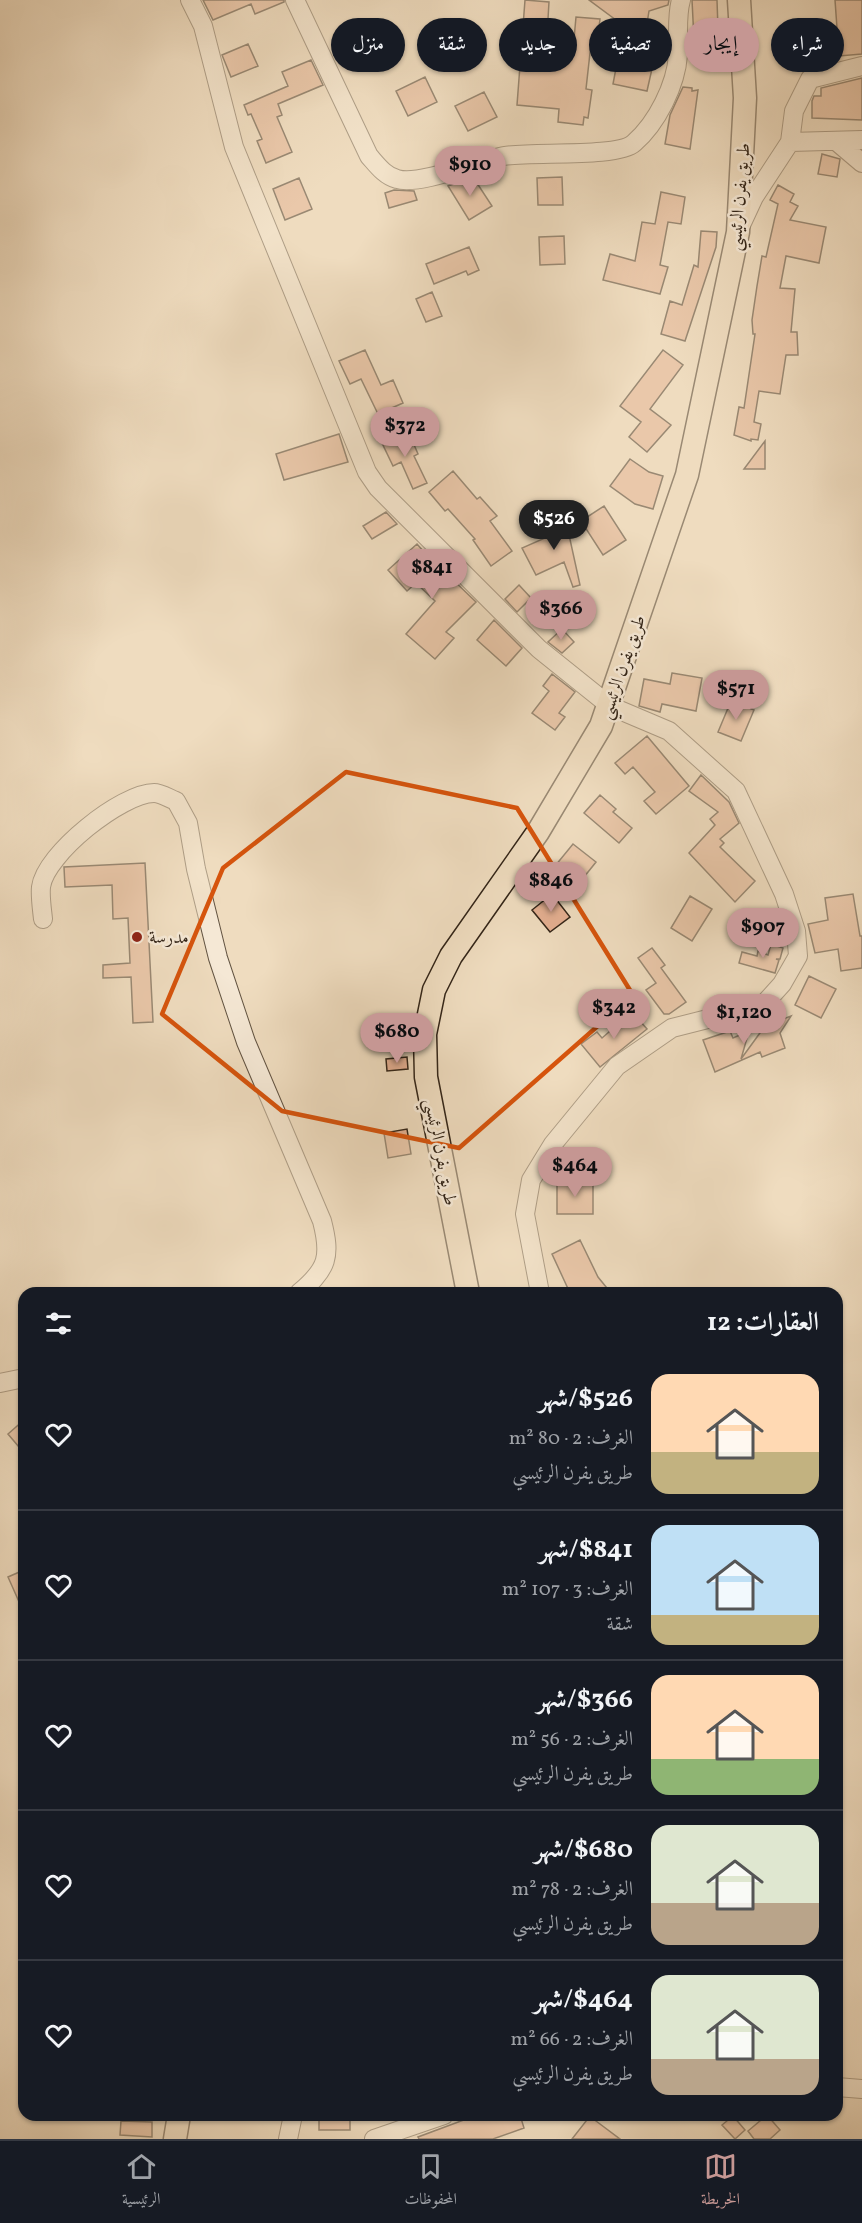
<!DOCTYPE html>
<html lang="ar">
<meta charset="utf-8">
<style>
body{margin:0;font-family:Vollkorn,Amiri,serif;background:#20242c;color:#f1f3f6;direction:rtl;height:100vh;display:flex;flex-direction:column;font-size:22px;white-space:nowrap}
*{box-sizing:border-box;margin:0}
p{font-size:20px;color:#9ea1a6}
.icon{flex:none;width:33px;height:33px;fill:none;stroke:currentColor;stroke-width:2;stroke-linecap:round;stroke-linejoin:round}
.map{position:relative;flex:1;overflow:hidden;direction:ltr}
.sheet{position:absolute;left:18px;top:1287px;width:825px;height:834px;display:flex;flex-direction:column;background:#171b24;border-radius:18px;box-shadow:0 2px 4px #0004;direction:rtl}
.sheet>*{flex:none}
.guide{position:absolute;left:18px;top:18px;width:826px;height:54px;direction:rtl;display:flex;gap:12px}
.price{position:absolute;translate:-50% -51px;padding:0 14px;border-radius:21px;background:#c59692;color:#111;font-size:20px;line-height:39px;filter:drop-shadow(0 2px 3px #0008)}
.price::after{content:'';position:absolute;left:50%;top:36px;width:18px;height:14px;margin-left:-9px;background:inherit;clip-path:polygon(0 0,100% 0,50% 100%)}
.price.on{background:#222;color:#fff}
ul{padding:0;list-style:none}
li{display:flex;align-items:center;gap:18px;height:150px;padding:0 24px}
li+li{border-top:2px solid #363941}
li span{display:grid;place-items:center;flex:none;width:168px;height:120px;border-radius:18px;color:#555}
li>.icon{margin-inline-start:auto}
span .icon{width:72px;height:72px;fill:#fffc;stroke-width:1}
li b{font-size:26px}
h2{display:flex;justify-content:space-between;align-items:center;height:72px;padding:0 24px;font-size:26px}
.chip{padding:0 21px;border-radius:27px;background:#171b24;box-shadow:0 2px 4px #0004;font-size:21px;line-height:54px}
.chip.on{background:#c59692;color:#111}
.menu{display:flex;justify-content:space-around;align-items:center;height:84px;border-top:2px solid #363941;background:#171b24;font-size:16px;color:#9ea1a6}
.menu a{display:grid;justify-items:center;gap:3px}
.menu .on{color:#c59692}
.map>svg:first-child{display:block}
.building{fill:#e4af91;stroke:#332518;stroke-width:1.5}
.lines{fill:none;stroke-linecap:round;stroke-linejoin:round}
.minor-casing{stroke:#625342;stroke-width:20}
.major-casing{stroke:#332518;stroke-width:25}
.minor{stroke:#f5e8d5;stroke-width:18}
.major{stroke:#efdcbf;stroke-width:22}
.marked{fill:none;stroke:#d6540d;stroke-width:4.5;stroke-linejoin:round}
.poi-dot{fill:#8f2418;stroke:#f5e8d5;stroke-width:2}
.labels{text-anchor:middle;stroke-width:5;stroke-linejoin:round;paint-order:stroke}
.street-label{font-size:18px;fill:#332518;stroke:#f5e8d5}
.poi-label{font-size:18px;fill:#332518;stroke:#f5e8d5;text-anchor:start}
</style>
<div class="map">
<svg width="862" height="2139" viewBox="0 0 862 2139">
<rect width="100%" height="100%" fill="#efdcbf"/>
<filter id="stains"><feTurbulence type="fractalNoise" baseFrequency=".00333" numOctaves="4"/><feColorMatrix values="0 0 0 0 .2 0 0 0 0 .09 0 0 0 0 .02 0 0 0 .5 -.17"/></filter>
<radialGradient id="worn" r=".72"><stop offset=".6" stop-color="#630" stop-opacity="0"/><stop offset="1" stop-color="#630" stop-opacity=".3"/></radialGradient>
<path class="building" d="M203 0H284V2L255 14 251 4 213 20Z
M525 0 549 2 547 36 574 39 576 17 600 19 598 35H592L586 89 592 90 588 118 584 117 583 125 558 122 559 109 517 105Z
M589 0H669L668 5 649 11 646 30 666 34 667 52 656 51 647 91 613 84 624 26Z
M692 0H717L719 58 695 59Z
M835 0H862V54L839 56Z
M248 44 258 66 231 77 222 55Z
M311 60 323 85 278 104 282 115 277 117 292 152 266 163 257 141 262 139 251 114 248 115 244 105 288 86 282 72Z
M425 77 437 102 408 116 396 91Z
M862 78V120L812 118V101L814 96H821V88Z
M683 87 692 88V91L698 90 690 149 665 144 670 115Z
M484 92 497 117 468 131 455 106Z
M822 154 840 159 837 177 818 174Z
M473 177 492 206 469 220 448 186Z
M562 177 563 205H538L537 178Z
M299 178 312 209 285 220 273 189Z
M778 185 794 194 790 202 798 206 790 220 826 227 819 263 786 256 780 288 795 289 791 332H797L798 355H786L780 394 759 391 754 422 761 424 758 440 751 439V441L734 435 739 407 744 408 755 334H753L752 320 757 286 762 256 766 257 778 204 770 200Z
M394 190 414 191 417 200 389 208 385 193Z
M661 192 685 197 681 224 668 222 660 265 668 267 660 294 603 280 610 254 635 261 642 222 655 224Z
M701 231 717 232 716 247 685 341 661 334 670 301 682 305 694 265 698 267Z
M564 236 565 264 540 265 539 237Z
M469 247 479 270 468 275 466 271 434 284 426 264Z
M432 292 442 316 426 322 416 299Z
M365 350 381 385 393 380 403 403 378 414 361 379 350 384 339 361Z
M663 350 683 365 650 409 671 425 647 452 629 437 641 422 620 406Z
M408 431 418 454 414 456 427 483 413 489 401 462 393 466 382 443Z
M339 434 348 462 284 480 276 454Z
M765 441V469H744Z
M630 459 649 472 663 476 653 509 635 504 610 486Z
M453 471 477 499 480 497 497 516 490 521 512 551 491 566 473 540 475 539 448 509 445 511 429 492Z
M604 506 626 540 603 555 581 521Z
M386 512 397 524 372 539 363 526Z
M564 512 580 585 573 587 564 562 536 575 522 548 554 534V515Z
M417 544 446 577 448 575 476 602 446 632 454 638 435 659 406 634 435 601 416 583 407 591 388 570Z
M519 585 531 598 517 612 505 599Z
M494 620 522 648 506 666 477 640Z
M562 629 574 642 562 653 548 642Z
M672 673 702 678 696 711 662 704 660 712 639 706 644 679 670 684Z
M552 674 575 692 559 713 565 717 555 730 532 713 549 691 543 686Z
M731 701 754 710 741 741 718 732Z
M647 736 689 786 656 814 644 801 655 792 633 767 625 774 615 763Z
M701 775 729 802 739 823 720 839 724 843 720 847 755 881 735 902 689 853 715 825 710 819 718 812 689 791Z
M600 795 616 809 613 812 632 828 619 843 584 813Z
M573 844 596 862 576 887 555 871V866Z
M145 863 153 1022 133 1023 131 977 103 978V965L130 963 128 918 113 919 112 885 65 887 64 867Z
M552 894 570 917 550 932 532 910Z
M853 894 860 936H862V968L841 971 838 949 815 953 808 924 828 920 825 898Z
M690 896 712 909 692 941 671 928Z
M771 944 783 948 780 959H776L779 960 775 973 739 963 742 952 757 956 758 951 768 955Z
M652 948 665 965 661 968 686 1002 669 1014H664L646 990 656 983 638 958Z
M809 976 836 989 821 1018 795 1005Z
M632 1012 647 1029 600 1067 581 1044 597 1032 602 1038Z
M791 1016 780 1033 785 1048 762 1057 760 1052 715 1072 703 1040 730 1031 733 1038 749 1031 741 1059 765 1026Z
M407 1057 408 1069 387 1071 386 1059Z
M407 1129 411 1154 388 1158 384 1133Z
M557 1183H593V1214H557Z
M580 1240 598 1277 611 1293H570L552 1254Z
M24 1420V1453L8 1434Z
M24 1570V1613L8 1577Z
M319 2115H350V2130H319Z
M477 2115H520L524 2128 493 2139H419L418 2137Z
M767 2115 780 2130 770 2139H754L748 2131Z
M590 2116 596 2121 620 2139H572Z
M733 2116 745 2130 735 2139 722 2125Z
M121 2121 152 2122V2137L120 2135Z"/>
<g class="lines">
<defs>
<path id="minor" d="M190 0 203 26 234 147 367 472 378 488 539 649 610 706 669 731 736 791 784 894 796 931 798 956 782 984 763 1005 672 1028 617 1066 553 1144 531 1180 525 1214 540 1293
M295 0 369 156C377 165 385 176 397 179 420 186 478 161 504 156 533 151 618 158 634 143 657 123 676 85 678 55 679 37 676 17 681 0
M836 141 862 163
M790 142 862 140
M741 225 754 197 790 142 794 111 810 79 862 66
M43 919C42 909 40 897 41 887 45 854 122 793 154 793 161 793 170 799 176 801L188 823 196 869 218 958 246 1042 322 1221C331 1256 328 1269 299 1293
M0 1383 24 1378
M837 2087 862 2089
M288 2139 293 2115
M374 2139 444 2115"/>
<path id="major" d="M468 1293 426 1077 425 1034 434 990 451 956 538 832 601 726 687 475 738 232 745 98 739 0
M175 2139 179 2115"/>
</defs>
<use href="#minor" class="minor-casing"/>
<use href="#major" class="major-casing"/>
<use href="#minor" class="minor"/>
<use href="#major" class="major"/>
</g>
<path d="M0 0H862V2139H0ZM346 772 517 808 633 995 459 1148 282 1111 162 1014 223 868Z" fill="#efdcbf" fill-opacity=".55" fill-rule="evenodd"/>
<path class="marked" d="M346 772 517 808 633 995 459 1148 282 1111 162 1014 223 868Z"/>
<circle class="poi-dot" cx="137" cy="937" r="6"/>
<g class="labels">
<g class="street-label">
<text transform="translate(739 197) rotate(-85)" y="6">طريق يفرن الرئيسي</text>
<text transform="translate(622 667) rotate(-71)" y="6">طريق يفرن الرئيسي</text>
<text transform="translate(441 1152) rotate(79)" y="6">طريق يفرن الرئيسي</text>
</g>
<g class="poi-label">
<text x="149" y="943">مدرسة</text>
</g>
</g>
<rect width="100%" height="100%" filter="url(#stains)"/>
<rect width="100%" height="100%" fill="url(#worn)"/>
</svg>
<b class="price" style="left:470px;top:197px">$910</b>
<b class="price" style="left:405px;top:458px">$372</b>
<b class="price on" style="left:554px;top:551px">$526</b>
<b class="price" style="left:432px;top:600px">$841</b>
<b class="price" style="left:561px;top:641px">$366</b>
<b class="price" style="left:736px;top:721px">$571</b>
<b class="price" style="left:551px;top:913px">$846</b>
<b class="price" style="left:763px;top:959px">$907</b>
<b class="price" style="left:614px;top:1040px">$342</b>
<b class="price" style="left:744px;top:1045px">$1,120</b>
<b class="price" style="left:397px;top:1064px">$680</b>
<b class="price" style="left:575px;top:1198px">$464</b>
<div class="guide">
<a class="chip">شراء</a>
<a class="chip on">إيجار</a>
<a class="chip">تصفية</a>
<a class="chip">جديد</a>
<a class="chip">شقة</a>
<a class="chip">منزل</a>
</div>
<section class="sheet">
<h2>العقارات: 12<svg class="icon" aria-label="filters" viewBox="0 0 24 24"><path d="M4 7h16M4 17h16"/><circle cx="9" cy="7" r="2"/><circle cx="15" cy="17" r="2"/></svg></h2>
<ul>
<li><span style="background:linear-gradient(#ffd9b3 65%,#c2b280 0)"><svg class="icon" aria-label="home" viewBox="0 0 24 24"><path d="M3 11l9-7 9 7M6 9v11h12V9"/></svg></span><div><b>$526/شهر</b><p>الغرف: 2 · 80 m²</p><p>طريق يفرن الرئيسي</p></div><svg class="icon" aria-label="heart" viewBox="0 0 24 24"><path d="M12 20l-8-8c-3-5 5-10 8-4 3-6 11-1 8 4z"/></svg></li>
<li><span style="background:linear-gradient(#bfe0f5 75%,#c2b280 0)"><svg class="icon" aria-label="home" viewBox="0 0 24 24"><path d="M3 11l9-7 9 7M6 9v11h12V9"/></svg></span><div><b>$841/شهر</b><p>الغرف: 3 · 107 m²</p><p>شقة</p></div><svg class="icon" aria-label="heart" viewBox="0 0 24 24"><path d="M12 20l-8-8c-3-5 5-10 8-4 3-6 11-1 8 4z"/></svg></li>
<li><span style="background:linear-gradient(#ffd9b3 70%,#8fb573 0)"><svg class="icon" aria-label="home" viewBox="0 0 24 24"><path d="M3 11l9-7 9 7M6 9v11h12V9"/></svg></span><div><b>$366/شهر</b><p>الغرف: 2 · 56 m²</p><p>طريق يفرن الرئيسي</p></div><svg class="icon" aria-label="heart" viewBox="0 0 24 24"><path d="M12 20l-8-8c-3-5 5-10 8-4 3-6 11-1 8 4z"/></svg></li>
<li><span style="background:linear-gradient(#dfe7d0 65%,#b9a48a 0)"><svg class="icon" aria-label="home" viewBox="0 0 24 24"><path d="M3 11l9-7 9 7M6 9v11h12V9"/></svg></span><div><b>$680/شهر</b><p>الغرف: 2 · 78 m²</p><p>طريق يفرن الرئيسي</p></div><svg class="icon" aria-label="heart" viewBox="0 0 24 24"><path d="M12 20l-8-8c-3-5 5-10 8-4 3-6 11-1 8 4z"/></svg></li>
<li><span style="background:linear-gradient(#dfe7d0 70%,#b9a48a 0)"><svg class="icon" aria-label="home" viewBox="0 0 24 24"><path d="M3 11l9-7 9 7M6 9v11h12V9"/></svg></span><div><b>$464/شهر</b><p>الغرف: 2 · 66 m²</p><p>طريق يفرن الرئيسي</p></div><svg class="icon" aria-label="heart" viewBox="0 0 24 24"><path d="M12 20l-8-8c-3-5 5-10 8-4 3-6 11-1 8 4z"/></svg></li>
</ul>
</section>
</div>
<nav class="menu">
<a class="on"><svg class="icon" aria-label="map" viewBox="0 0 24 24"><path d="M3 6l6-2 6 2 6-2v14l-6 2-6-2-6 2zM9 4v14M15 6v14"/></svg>الخريطة</a>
<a><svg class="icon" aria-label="saved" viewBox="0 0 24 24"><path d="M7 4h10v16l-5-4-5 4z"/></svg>المحفوظات</a>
<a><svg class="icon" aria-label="home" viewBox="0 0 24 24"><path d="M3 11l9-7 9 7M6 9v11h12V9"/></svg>الرئيسية</a>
</nav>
